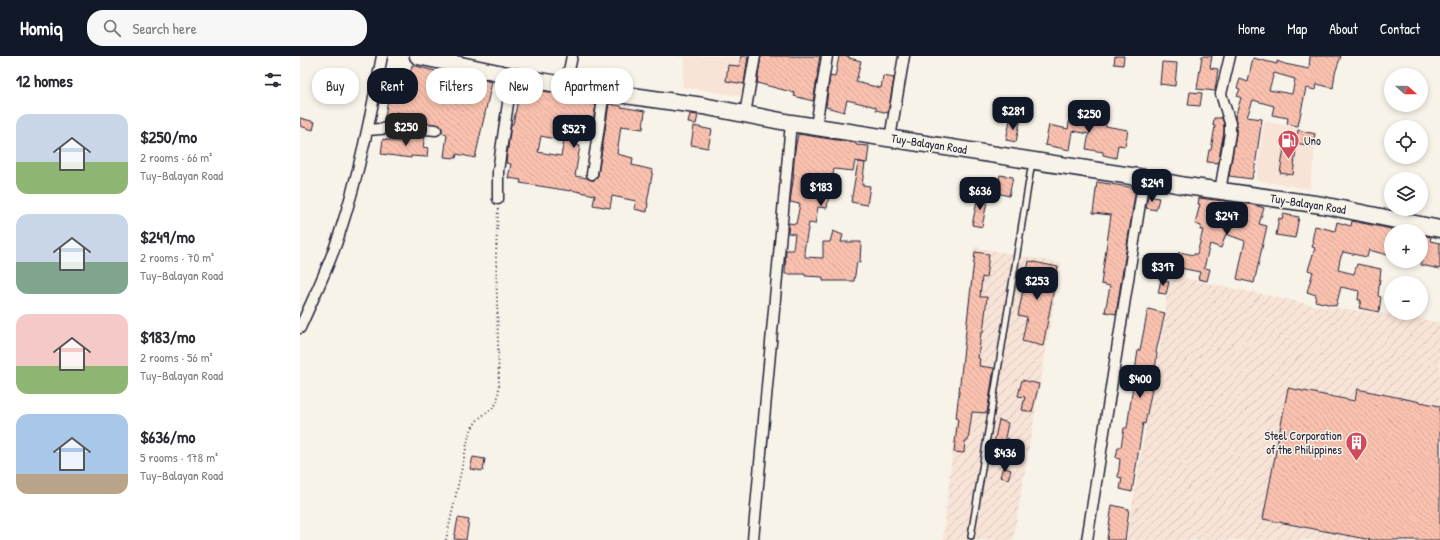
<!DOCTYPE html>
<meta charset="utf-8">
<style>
body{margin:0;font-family:"Patrick Hand",sans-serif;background:#f7f7f7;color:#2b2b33;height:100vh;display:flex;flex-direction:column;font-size:15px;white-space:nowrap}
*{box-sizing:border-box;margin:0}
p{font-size:13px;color:#7c7c81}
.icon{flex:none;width:22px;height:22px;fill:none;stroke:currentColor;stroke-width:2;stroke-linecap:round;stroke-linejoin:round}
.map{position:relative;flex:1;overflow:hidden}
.panel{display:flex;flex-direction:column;background:#fff;width:300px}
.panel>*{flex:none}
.hud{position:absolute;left:12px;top:12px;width:380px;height:36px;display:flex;gap:8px}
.needle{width:26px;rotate:111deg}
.tools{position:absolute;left:1084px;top:12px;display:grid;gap:8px}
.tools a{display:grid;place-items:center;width:44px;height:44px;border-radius:50%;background:#fff;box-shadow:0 2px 6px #0003;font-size:20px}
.price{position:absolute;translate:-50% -34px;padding:0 9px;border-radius:8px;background:#111827;color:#fff;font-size:13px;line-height:26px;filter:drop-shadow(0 1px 2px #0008)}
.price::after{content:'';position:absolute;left:50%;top:24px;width:12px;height:9px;margin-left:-6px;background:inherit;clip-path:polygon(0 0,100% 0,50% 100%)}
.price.current{background:#222;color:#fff}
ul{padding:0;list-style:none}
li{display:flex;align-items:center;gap:12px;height:100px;padding:0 16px}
li span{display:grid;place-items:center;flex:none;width:112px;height:80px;border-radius:12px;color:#555}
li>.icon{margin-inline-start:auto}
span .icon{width:48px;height:48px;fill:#fffc;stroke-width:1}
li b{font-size:17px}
h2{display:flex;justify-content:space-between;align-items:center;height:48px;padding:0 16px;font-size:17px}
.chip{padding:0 14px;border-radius:16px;background:#fff;box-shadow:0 2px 6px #0003;font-size:14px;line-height:36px}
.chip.current{background:#111827;color:#fff}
header{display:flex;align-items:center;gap:24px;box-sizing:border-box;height:56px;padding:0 20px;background:#111827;color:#fff}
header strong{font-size:19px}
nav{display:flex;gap:22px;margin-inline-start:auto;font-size:14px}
.search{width:280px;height:36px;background:#f7f7f7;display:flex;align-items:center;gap:10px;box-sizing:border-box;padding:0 14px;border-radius:16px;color:#7c7c81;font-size:15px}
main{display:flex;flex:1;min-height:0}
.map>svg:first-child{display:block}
.built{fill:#f8e4d7}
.industrial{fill:url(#industrial-furrows)}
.building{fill:url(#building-back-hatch);stroke:#22223b;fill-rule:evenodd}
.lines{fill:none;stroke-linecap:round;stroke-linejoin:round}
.lane-casing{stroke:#22223b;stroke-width:8}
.street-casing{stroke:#22223b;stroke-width:13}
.primary-casing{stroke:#22223b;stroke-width:19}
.path{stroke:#22223b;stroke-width:2;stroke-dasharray:1 3;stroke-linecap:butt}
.lane{stroke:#f7f3e8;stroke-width:5}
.street{stroke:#f7f3e8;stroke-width:10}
.primary{stroke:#f7f3e8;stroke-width:16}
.labels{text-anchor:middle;stroke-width:3;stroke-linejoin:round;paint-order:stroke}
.poi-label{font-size:12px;fill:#22223b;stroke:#f7f3e8;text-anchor:start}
.street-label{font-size:12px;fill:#22223b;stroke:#f7f3e8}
</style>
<header>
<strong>Homiq</strong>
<div class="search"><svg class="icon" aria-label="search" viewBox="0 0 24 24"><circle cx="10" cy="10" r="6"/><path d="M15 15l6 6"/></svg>Search here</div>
<nav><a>Home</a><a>Map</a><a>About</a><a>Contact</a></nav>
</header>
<main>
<section class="panel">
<h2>12 homes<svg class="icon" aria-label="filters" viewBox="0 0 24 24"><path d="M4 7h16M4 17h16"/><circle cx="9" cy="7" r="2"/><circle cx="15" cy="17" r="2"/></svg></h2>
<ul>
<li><span style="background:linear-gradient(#c9d6e8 60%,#8fb573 0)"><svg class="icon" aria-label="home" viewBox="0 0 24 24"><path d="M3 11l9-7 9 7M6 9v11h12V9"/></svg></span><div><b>$250/mo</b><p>2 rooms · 66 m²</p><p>Tuy-Balayan Road</p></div></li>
<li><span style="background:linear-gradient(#c9d6e8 60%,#7fa58c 0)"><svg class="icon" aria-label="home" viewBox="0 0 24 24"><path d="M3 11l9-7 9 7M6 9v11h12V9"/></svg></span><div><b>$249/mo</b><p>2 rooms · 70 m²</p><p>Tuy-Balayan Road</p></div></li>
<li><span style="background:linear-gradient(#f6c9c9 65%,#8fb573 0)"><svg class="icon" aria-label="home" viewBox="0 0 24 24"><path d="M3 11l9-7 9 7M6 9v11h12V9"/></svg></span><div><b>$183/mo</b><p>2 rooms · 56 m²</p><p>Tuy-Balayan Road</p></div></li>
<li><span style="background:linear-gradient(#a9c7e8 75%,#b9a48a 0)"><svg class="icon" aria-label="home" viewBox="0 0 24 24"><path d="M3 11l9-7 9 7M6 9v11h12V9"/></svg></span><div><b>$636/mo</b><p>5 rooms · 178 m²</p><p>Tuy-Balayan Road</p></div></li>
</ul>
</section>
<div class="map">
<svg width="1140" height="484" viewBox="0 0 1140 484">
<defs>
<pattern id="industrial-furrows" width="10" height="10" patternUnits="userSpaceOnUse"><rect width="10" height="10" fill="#f8e4d7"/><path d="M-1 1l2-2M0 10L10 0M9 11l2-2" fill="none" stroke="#d4c3b9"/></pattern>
<pattern id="building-back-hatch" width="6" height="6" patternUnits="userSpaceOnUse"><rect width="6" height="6" fill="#fac1af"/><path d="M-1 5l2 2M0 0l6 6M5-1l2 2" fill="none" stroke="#d6a697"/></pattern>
</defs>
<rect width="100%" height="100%" fill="#f7f3e8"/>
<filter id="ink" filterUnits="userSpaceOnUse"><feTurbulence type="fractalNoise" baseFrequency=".025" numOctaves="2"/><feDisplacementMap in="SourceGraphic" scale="8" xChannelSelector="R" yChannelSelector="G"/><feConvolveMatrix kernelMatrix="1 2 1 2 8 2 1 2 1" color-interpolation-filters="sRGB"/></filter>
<g filter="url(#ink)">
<path class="built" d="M374 0H452L447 41 382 31 385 2Z
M964 65 1017 76 1010 133 956 124Z"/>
<path class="industrial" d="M674 191 761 207 713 484H643Z
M871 219 1012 249 1118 262 1140 267V484H826L866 256V241Z"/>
<path class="building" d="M441 0H448L444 28 426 25 428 9 439 10Z
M461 0H520L517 17H518L513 45 494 40 495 37 457 27Z
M539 0H549V2L561 5 556 26 581 32 583 20 594 22 588 57 576 54V51L547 44 544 56 526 51 530 20 535 21Z
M815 0H824L823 9 814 8Z
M902 0H912L910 12 918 13 915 35 897 33Z
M1010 0H1041L1035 17 1033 32 1017 28 1016 34 1006 32 998 70 987 68 988 62 972 59 974 50 953 44 947 61 962 63 954 117H953L952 123 929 120 936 78V67L935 61 941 42 937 40 940 33 937 32 940 23 948 26 953 2 977 8V5L985 8 1009 13ZM974 17 995 23 992 38 969 34Z
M862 6 877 7 875 30 860 28Z
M112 9 135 15 129 38 161 46 167 20 192 26 175 102 157 98 156 102 144 101 147 78 142 77V72L139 69 113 65 114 60 96 56 94 65 84 66 89 37 83 36 88 14 110 19Z
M238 34 260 38 259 40 276 44V41L284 42 283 46 296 49 292 70 288 69 287 72 280 70 276 89 280 90 275 120 287 122 291 124H295L298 119 309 48 321 50V51L345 55 343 73 321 70 317 98 333 102 332 109 353 114 347 147H348L347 156 334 153 336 145 312 140 310 152 293 149 295 139 271 134V135L220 127 221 124 208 122 211 108 206 107 211 68H213L219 39 236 42ZM241 80 264 85 261 100 238 96Z
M890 36 902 37 900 50 888 49Z
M771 56 798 61 799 57 807 59 805 70 828 74 825 90 818 89 816 102 803 99V96L786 93 789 78 773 75 770 94 745 89 749 69 768 73Z
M390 58 398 59 396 68 388 67Z
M0 62 15 66 13 74 0 70Z
M914 62H922L924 68V76L918 107 907 106 909 94H911L915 70H913Z
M710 64 720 66 716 86 706 84Z
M394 70 412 74 408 92 391 89Z
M998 74 1015 78 1012 90 996 87Z
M100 78 125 80 123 91 128 92 127 101 111 100V102L81 98 83 83 99 86Z
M498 78 556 87V89L569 90 567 107 555 105 553 115 534 113 527 152 518 151 515 168 509 167 504 195H505V201L523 202V186H530L533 175 543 179 541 186H561L560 206H557L554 225H523V221L505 220V218H485L486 194H493L495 178 488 177 489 167 496 168 500 148 490 146 494 118H493L495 94Z
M984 92 996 93 993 119 980 117Z
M558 106 565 107 562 129 570 130 567 149 551 146Z
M700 119 713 121 709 140 697 137Z
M797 126 836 132 816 258 805 256 810 230 801 228 811 159 793 157Z
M678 140 688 141 682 171 672 169Z
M848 140 859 142 856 154 846 152Z
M899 142 954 149 964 152 959 168 967 170 954 227 937 223 945 185 926 178 921 192 910 188 904 212 910 213 907 225 898 223 900 216 875 211 879 196 894 199V198H897L903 174H900L901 170 895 168 900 148H898Z
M983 158 999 161 995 182 976 179 979 162 982 163Z
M1052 165 1091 173V200L1069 194 1067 201 1043 196 1040 203 1038 214 1054 218 1057 208 1081 213 1078 240 1081 241 1079 256 1059 252 1061 244H1058L1059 235 1041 231 1036 250 1015 245 1016 239 1007 236 1013 216 1008 214 1015 192 1012 191 1014 185H1012L1015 170 1035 175 1037 166 1051 170Z
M1121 179 1131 181 1130 185 1140 187V213L1121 209Z
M675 196 689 198 686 222 682 221 680 241H687L683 277H681L678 302 680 303 679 310 694 312 687 357 672 356 668 385H665L664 397 654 396 658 362H656Z
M729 205 758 211 743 290 722 285 727 261 718 259Z
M861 224 869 226 866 238 858 237Z
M848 253 865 257 856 296 857 297 855 315 853 314 850 333H852L845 368 843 367 832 436 820 433 822 422 818 421 820 403 816 402 818 391H821L824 372H827L838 294H840Z
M722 324 739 328 732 356 722 354 725 341 718 340Z
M988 332 1055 345 1057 333 1140 350V484H1071L963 463Z
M699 364 708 367 705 382 709 383 704 403 691 400Z
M173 401 185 403 183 415 170 413Z
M703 411 711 414 708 423 700 421Z
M812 449 829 453 825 484H808L807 483Z
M158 462 169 464 166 484 154 483Z"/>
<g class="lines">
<defs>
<path id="lane" d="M671 480 732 106"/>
<path id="street" d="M266 29 272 0
M445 58 455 0
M516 70 527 0
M68 74 104 71 136 74
M590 82 604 0
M292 118 304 36
M920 135 930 77V67L921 38 930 0
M198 143V115L212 20
M0 272C14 240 30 209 40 176 59 118 71 59 82 0
M453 484 491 67
M787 484 844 122"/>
<path id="primary" d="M118 0 212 20 304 36 403 50 491 67 844 122 886 130 1022 149 1140 173"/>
</defs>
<use href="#lane" class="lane-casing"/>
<use href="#street" class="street-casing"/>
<use href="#primary" class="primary-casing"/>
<path class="path" d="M146 484 169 379C177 359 184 361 197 347L199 332 196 199 198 152"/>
<use href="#lane" class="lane"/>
<use href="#street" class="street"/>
<use href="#primary" class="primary"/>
</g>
</g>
<defs>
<symbol id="fuel-pin" viewBox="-11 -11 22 30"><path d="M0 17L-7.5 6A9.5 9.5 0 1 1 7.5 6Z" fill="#d1495b" stroke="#f7f3e8"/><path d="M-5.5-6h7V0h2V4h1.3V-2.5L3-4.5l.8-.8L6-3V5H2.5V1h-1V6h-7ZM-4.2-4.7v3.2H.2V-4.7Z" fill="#fff"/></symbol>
<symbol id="building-pin" viewBox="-11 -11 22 30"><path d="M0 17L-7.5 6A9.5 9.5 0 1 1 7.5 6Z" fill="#d1495b" stroke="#f7f3e8"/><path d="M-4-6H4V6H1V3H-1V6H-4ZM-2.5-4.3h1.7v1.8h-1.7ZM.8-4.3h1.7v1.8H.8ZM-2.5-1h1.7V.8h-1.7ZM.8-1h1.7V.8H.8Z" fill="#fff"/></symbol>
</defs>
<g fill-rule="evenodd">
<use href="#fuel-pin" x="976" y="72" width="25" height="34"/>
<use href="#building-pin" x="1044" y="374" width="25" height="34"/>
</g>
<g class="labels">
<g class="poi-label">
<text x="1004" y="89">Uno</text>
<text x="1042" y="384" text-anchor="end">Steel Corporation<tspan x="1042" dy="14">of the Philippines</tspan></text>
</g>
<g class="street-label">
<text transform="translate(629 88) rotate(9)" y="4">Tuy-Balayan Road</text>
<text transform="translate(1008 148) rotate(9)" y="4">Tuy-Balayan Road</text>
</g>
</g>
</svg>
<div class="tools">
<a><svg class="needle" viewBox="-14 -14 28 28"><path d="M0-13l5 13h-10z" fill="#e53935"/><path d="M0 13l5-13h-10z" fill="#7c7c81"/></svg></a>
<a><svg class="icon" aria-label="locate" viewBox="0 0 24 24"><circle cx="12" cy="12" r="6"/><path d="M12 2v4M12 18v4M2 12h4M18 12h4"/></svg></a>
<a><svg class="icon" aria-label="layers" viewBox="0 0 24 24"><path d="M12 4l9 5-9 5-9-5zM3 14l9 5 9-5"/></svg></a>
<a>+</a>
<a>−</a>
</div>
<b class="price" style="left:713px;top:75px">$281</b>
<b class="price" style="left:789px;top:78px">$250</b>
<b class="price current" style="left:106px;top:91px">$250</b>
<b class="price" style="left:274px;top:93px">$527</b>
<b class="price" style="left:852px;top:147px">$249</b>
<b class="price" style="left:521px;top:151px">$183</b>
<b class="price" style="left:680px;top:155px">$636</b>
<b class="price" style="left:927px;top:180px">$247</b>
<b class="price" style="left:863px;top:231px">$317</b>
<b class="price" style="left:737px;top:245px">$253</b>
<b class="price" style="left:840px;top:343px">$400</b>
<b class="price" style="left:705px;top:417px">$436</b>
<div class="hud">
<a class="chip">Buy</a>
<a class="chip current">Rent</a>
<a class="chip">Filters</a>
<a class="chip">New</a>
<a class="chip">Apartment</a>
</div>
</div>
</main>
